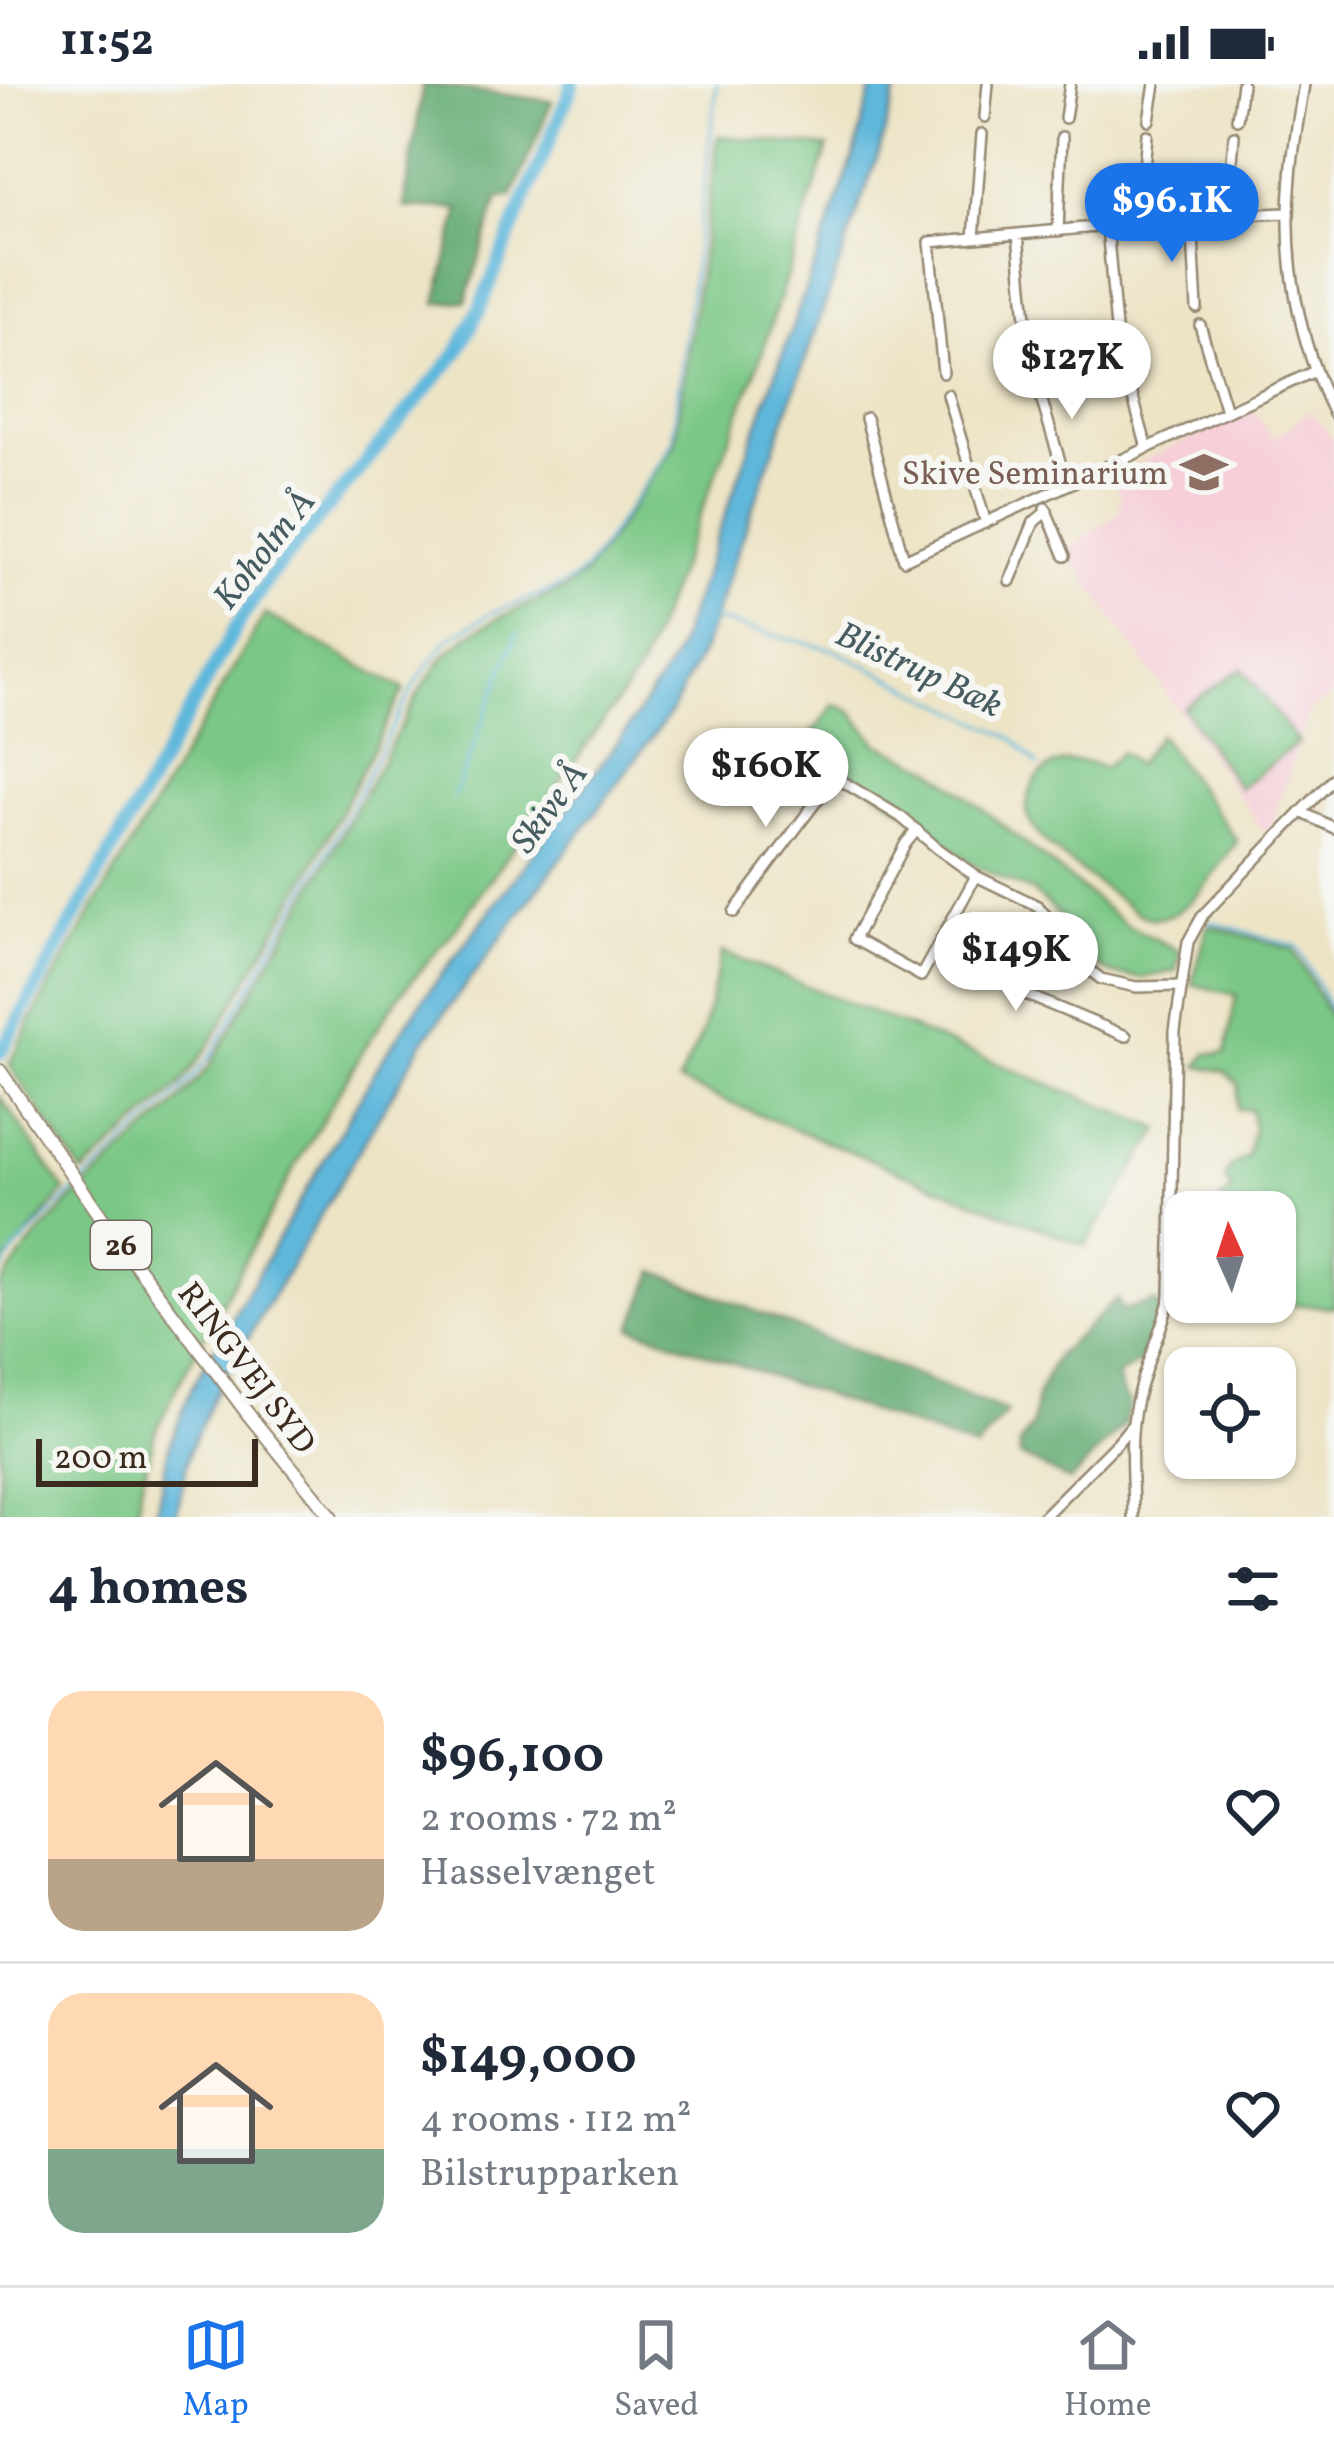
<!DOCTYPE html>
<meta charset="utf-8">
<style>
body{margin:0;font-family:Vollkorn,serif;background:#f6f6f7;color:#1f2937;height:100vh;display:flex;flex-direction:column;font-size:45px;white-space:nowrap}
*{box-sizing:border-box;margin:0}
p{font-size:39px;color:#747a83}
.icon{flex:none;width:66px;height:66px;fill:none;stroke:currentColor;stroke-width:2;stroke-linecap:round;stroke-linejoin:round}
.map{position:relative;height:1433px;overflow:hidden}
.panel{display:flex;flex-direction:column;background:#fff;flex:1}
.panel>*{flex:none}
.needle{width:78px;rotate:357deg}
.buttons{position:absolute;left:1164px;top:1107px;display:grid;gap:24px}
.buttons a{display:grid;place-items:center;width:132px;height:132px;border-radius:24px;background:#fff;box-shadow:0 3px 9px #0004;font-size:60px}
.scale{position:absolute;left:36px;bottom:30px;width:222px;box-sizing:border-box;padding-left:12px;border:6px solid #3b2a1e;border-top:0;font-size:33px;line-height:42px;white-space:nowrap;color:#3b2a1e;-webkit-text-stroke:9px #f6f6f2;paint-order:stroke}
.price{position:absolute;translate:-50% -102px;padding:0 27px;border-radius:42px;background:#fff;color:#222;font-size:39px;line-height:78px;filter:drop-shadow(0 3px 6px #0008)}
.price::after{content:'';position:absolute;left:50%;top:72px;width:36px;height:27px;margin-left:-18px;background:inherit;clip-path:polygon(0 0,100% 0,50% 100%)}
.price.on{background:#1a73e8;color:#fff}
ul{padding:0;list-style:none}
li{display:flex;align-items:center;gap:36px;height:300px;padding:0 48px}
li+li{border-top:3px solid #e0e1e3}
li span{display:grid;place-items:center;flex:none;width:336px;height:240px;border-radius:36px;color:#555}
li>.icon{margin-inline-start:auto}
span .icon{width:144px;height:144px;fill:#fffc;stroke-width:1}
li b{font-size:51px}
h2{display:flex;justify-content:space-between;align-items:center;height:144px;padding:0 48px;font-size:51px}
.status{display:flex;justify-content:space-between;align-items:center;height:84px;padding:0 60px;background:#fff;direction:ltr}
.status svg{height:33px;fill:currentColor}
.tabs{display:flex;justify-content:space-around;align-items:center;height:168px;border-top:3px solid #e0e1e3;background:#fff;font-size:33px;color:#747a83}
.tabs a{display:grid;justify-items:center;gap:6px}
.tabs .on{color:#1a73e8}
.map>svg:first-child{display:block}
.built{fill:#f6cfd9}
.green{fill:#7ac786;stroke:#5a7852;stroke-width:3}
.forest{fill:#63ac73;stroke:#4f6b48;stroke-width:3}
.water{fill:#5eb8dc;stroke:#4c717d;stroke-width:3}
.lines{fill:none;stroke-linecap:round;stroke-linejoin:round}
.stream{stroke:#5eb8dc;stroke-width:3}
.river{stroke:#5eb8dc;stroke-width:14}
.minor-casing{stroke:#948772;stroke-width:14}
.major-casing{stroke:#948772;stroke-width:16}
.minor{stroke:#fff;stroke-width:9}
.major{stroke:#fff;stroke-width:12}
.labels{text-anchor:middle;stroke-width:12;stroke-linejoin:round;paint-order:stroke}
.shield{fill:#f6f6f2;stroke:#73675e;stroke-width:3}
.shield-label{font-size:30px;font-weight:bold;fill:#3b2a1e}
.education-label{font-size:33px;fill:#785e54;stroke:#f6f6f2;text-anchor:end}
.street-label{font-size:33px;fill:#3b2a1e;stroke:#f6f6f2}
.water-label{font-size:36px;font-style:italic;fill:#475c60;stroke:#f6f6f2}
</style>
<div class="status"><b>11:52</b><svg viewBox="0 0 49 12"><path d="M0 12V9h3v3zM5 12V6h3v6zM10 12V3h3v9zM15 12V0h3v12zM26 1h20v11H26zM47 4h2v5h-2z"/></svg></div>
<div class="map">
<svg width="1334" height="1433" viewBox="0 0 1334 1433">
<rect width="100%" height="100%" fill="#f6f6f2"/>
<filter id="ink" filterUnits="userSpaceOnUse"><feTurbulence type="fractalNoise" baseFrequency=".00833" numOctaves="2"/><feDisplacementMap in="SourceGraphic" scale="24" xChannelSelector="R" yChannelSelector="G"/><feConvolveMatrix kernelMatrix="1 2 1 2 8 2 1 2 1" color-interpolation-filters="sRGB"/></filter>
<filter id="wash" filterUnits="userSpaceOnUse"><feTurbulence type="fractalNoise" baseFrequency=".004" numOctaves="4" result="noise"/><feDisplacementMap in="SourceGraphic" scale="48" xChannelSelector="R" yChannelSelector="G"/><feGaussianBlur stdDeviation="2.7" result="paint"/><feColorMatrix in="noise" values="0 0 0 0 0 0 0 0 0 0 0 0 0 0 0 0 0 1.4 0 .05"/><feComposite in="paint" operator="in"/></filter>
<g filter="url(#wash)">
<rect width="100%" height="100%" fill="#ede4c6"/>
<path class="built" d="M1253 325 1272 355 1311 327 1334 357V610L1308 629 1271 743 1263 747 1066 467 1121 427 1118 421 1122 417 1112 391Z"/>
<path class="green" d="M718 52 828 63 756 287 639 587 455 845 399 912 364 965 294 1085 180 1297 156 1346 140 1406 137 1433H0V1202L27 1164 71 1116 179 1018 209 983 319 792 422 603 446 570 470 550 502 532 565 505 586 489 675 360Z
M265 530 404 605 309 789 209 962 181 1001 83 1090 9 981 48 904Z
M1242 584 1298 659 1239 704 1183 624Z
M835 620 852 628 877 659 933 685 1125 840 1180 867 1176 887 1141 894 1113 890 1091 879 1074 859 1057 829 1033 808 973 781 911 730 838 683 828 667 811 651Z
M1159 651 1237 757C1216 785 1181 852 1139 830 1115 812 1042 763 1031 740 1025 728 1027 714 1032 703 1046 674 1078 673 1104 684L1121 668 1136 681Z
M1208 841 1293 865 1334 940V1223L1248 1218H1275V1128H1219V1118L1232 1105 1225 1095 1230 1083 1247 1072 1253 1046 1251 1026 1237 1025 1238 999 1224 987 1198 983 1207 970 1226 969 1236 911 1192 900Z
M722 868 1160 1045 1085 1162 678 998 702 950Z
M0 1012 65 1107 0 1185Z"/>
<path class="forest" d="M423 0 552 17 512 113 498 115 466 217 436 219 460 125 404 123Z
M655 1187 1007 1328 976 1365 632 1243Z
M1117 1215 1122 1226 1154 1218 1163 1228 1141 1279 1117 1292 1122 1309 1130 1319 1124 1341 1070 1397 1020 1372 1019 1361 1032 1343 1037 1312 1056 1272Z"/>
<path class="water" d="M873 0H898L880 65 703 565 671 628 423 958 215 1310 190 1365 176 1433H155L169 1363 191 1305 381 977 432 903 624 650 673 576 855 68Z"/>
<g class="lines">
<path class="stream" d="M710 535 834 566 849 573 1014 655 1038 681
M454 713 517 549
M1209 837 1298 863 1334 933
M82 1100 181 1008 210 973 327 768 416 598 448 555 493 528 555 505 573 496 588 482 665 371 672 357 717 0
M0 1189 17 1164 75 1106"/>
<path class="river" d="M0 969 239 538 270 492 458 268 480 224 573 0"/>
</g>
</g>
<g filter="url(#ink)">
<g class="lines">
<defs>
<path id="minor" d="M1304 0C1299 31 1293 62 1291 93 1283 175 1298 257 1334 330
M985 33 988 0
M1065 34 1070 0
M1237 35 1242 0
M1149 36 1155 0
M1228 131 1234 52
M1192 134 1197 224
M1139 139 1147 51
M1107 142 1116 245
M1058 147 1062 53
M1018 150 1029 267
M974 154 982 50
M1200 241 1226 327
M1119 263 1147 364
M1033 287 1067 401
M943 289 930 158 1228 131 1289 129
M948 311 986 439
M866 334 904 476 1315 287
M1045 424 1065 472
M1010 497 1034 438 1047 427
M825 687 901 733 937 764 976 792 1038 822 1047 833 1073 873 1101 895 1136 903 1180 902
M1301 728 1334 744
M917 746 906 759 854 855 921 892 976 792
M734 828 835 692
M1060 854 1043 870 1027 911 1126 952
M1043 1433 1117 1359 1131 1342
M1133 1433C1133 1396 1128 1356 1136 1320 1143 1283 1161 1250 1170 1213L1175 947 1188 858 1203 831 1334 694"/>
<path id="major" d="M0 987 116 1154 248 1330 332 1433"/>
</defs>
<use href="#minor" class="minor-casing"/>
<use href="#major" class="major-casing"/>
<use href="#minor" class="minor"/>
<use href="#major" class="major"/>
</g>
</g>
<defs>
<symbol id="school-bare" viewBox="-9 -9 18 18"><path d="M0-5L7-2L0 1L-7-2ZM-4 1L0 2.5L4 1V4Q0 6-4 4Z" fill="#8d6e63" stroke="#f6f6f2" stroke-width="2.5" paint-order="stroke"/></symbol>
</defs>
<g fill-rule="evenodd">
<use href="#school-bare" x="1171" y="355" width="66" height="66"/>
</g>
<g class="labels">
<rect class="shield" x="91" y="1137" width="60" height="48" rx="9"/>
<g class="shield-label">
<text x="121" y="1171">26</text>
</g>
<g class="education-label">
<text x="1168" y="400">Skive Seminarium</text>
</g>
<g class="street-label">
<text transform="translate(248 1283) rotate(53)" y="12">RINGVEJ SYD</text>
</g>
<g class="water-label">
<text transform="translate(263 464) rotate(-52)" y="13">Koholm Å</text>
<text transform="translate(920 584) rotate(25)" y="13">Blistrup Bæk</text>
<text transform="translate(548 722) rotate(-54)" y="13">Skive Å</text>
</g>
</g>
</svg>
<div class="buttons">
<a><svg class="needle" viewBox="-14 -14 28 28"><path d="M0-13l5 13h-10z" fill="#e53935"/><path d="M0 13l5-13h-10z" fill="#747a83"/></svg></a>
<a><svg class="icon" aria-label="locate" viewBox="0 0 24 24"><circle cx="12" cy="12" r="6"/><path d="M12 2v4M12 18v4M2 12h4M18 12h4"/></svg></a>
</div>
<div class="scale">200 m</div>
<b class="price on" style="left:1172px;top:181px">$96.1K</b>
<b class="price" style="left:1072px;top:338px">$127K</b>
<b class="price" style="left:766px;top:746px">$160K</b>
<b class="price" style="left:1016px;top:930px">$149K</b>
</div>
<section class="panel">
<h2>4 homes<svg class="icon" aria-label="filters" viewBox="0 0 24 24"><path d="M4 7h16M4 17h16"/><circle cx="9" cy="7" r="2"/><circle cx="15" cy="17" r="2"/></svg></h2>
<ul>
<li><span style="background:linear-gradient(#ffd9b3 70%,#b9a48a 0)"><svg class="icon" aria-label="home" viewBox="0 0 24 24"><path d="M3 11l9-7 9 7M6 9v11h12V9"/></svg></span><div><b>$96,100</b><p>2 rooms · 72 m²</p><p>Hasselvænget</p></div><svg class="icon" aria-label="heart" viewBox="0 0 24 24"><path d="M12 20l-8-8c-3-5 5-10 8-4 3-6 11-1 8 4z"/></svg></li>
<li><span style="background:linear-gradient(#ffd9b3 65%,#7fa58c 0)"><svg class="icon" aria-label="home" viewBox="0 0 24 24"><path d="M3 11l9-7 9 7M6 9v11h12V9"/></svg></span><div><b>$149,000</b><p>4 rooms · 112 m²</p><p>Bilstrupparken</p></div><svg class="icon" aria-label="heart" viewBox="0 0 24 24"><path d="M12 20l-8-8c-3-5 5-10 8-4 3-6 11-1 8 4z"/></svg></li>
</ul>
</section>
<nav class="tabs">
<a class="on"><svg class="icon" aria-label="map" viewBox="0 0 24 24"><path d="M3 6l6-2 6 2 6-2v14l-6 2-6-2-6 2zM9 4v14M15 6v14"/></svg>Map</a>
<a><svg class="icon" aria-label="saved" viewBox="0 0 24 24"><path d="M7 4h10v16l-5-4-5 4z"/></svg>Saved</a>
<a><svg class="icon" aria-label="home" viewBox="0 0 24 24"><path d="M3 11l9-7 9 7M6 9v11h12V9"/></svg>Home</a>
</nav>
